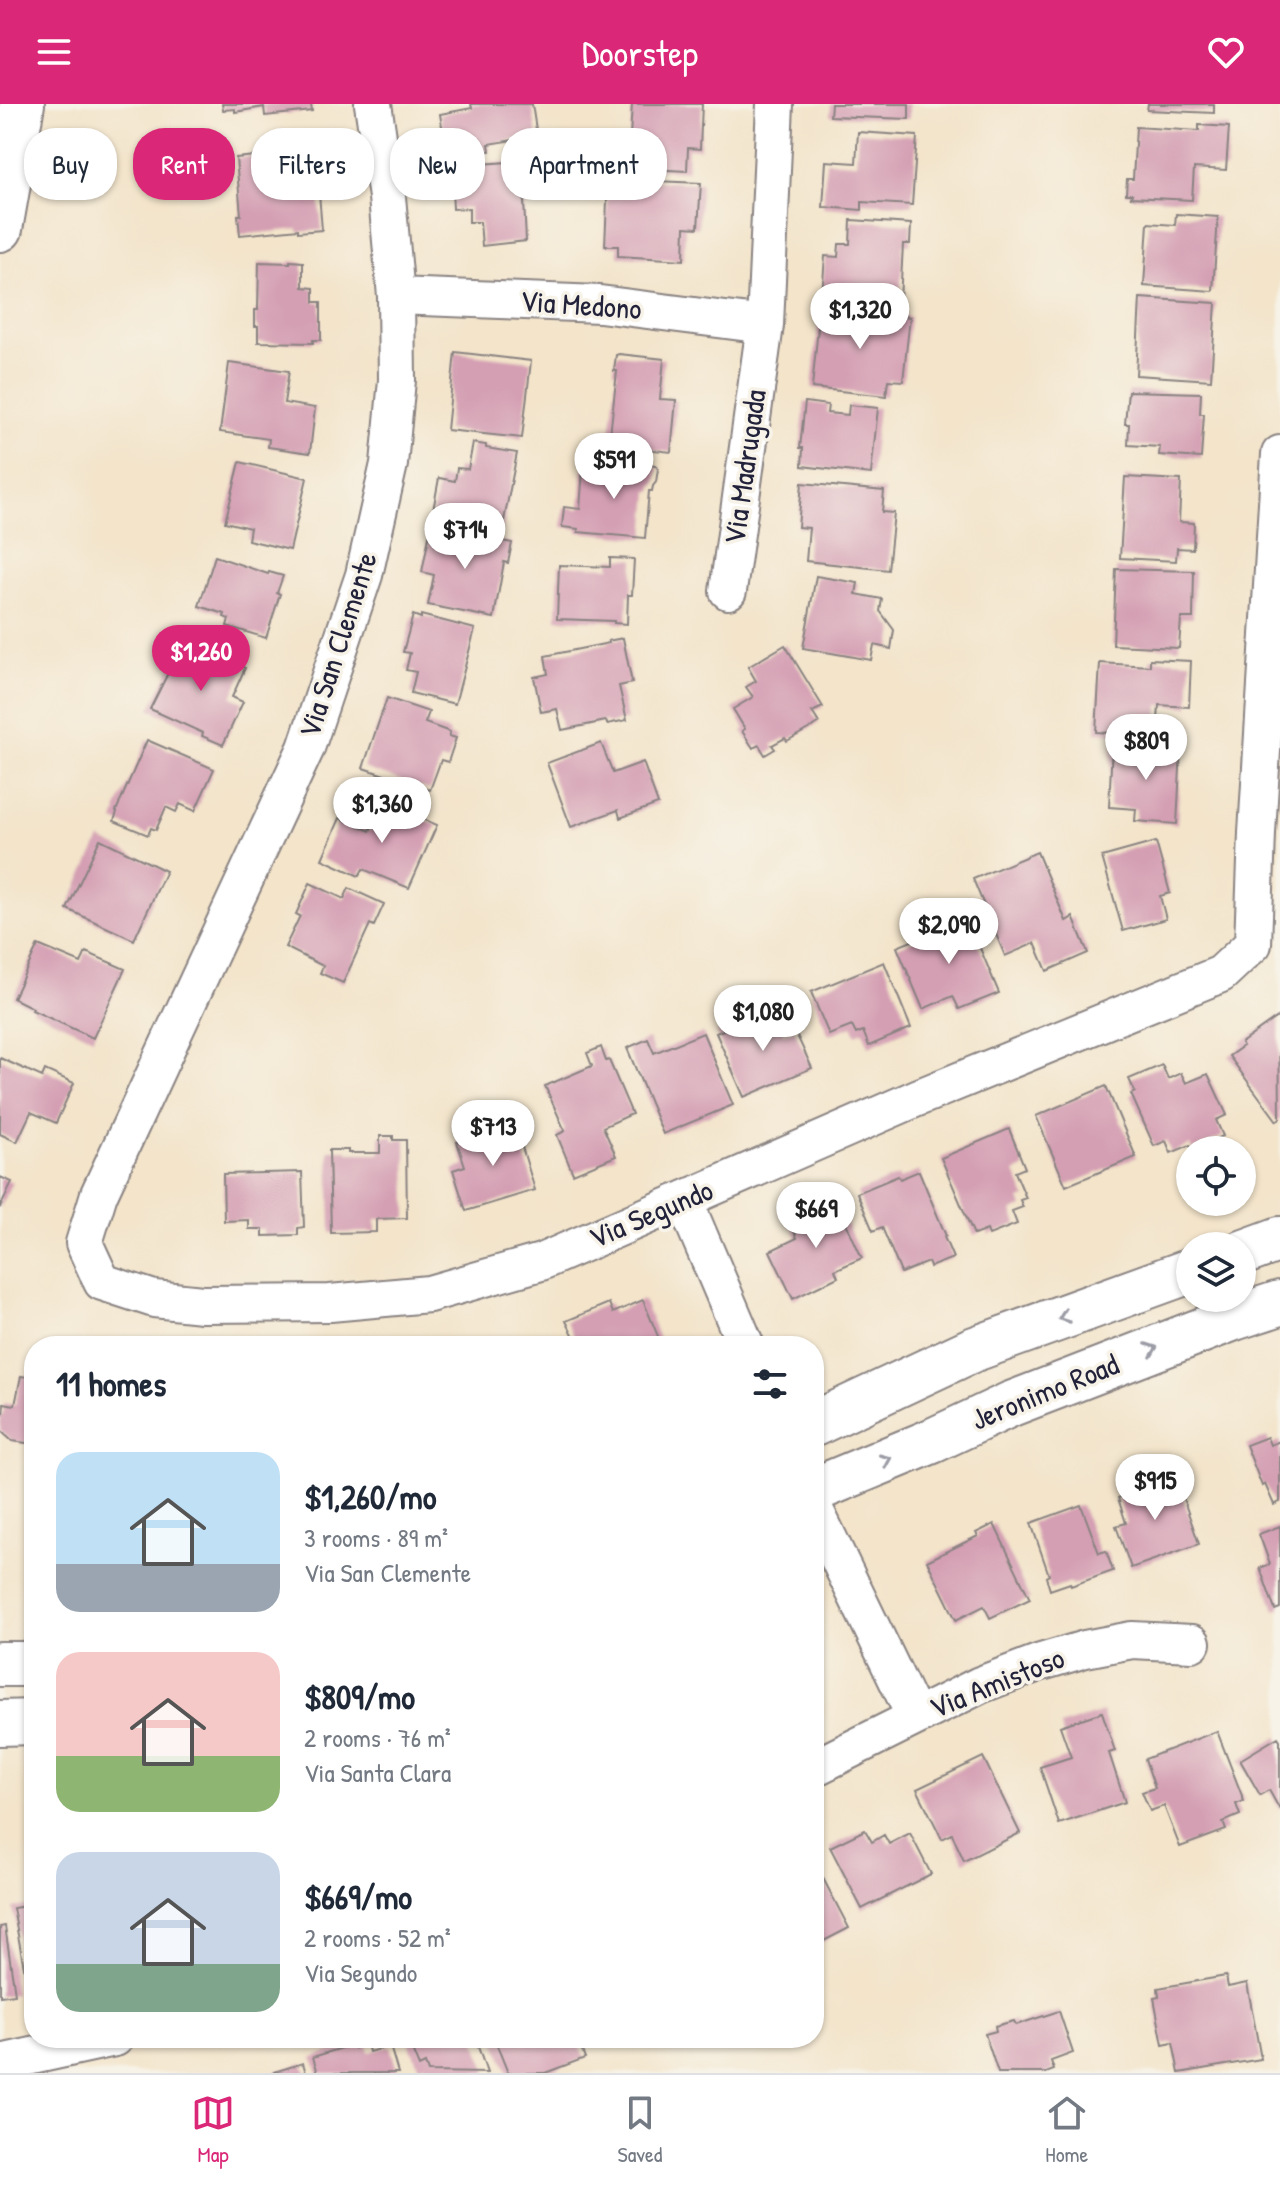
<!DOCTYPE html>
<meta charset="utf-8">
<style>
body{margin:0;font-family:"Patrick Hand",sans-serif;background:#f6f6f7;color:#1f2937;height:100vh;display:flex;flex-direction:column;font-size:30px;white-space:nowrap}
*{box-sizing:border-box;margin:0}
p{font-size:26px;color:#747a83}
.icon{flex:none;width:44px;height:44px;fill:none;stroke:currentColor;stroke-width:2;stroke-linecap:round;stroke-linejoin:round}
.map{position:relative;flex:1;overflow:hidden}
.details{position:absolute;left:24px;top:1232px;width:800px;height:712px;display:flex;flex-direction:column;background:#fff;border-radius:32px;box-shadow:0 2px 6px #0004}
.details>*{flex:none}
.top-card{position:absolute;left:24px;top:24px;width:800px;height:72px;display:flex;gap:16px}
.tools{position:absolute;left:1176px;top:1032px;display:grid;gap:16px}
.tools a{display:grid;place-items:center;width:80px;height:80px;border-radius:50%;background:#fff;box-shadow:0 2px 6px #0004;font-size:40px}
.price{position:absolute;translate:-50% -68px;padding:0 18px;border-radius:28px;background:#fff;color:#222;font-size:26px;line-height:52px;filter:drop-shadow(0 2px 4px #0008)}
.price::after{content:'';position:absolute;left:50%;top:48px;width:24px;height:18px;margin-left:-12px;background:inherit;clip-path:polygon(0 0,100% 0,50% 100%)}
.price.selected{background:#db2777;color:#fff}
ul{padding:0;list-style:none}
li{display:flex;align-items:center;gap:24px;height:200px;padding:0 32px}
li span{display:grid;place-items:center;flex:none;width:224px;height:160px;border-radius:24px;color:#555}
li>.icon{margin-inline-start:auto}
span .icon{width:96px;height:96px;fill:#fffc;stroke-width:1}
li b{font-size:34px}
h2{display:flex;justify-content:space-between;align-items:center;height:96px;padding:0 32px;font-size:34px}
.chip{padding:0 28px;border-radius:32px;background:#fff;box-shadow:0 2px 6px #0004;font-size:28px;line-height:72px}
.chip.selected{background:#db2777;color:#fff}
header{display:flex;justify-content:space-between;align-items:center;height:104px;padding:0 32px;background:#db2777;color:#fff;font-size:36px;font-weight:600}
.dock{display:flex;justify-content:space-around;align-items:center;height:112px;border-top:2px solid #e0e1e3;background:#fff;font-size:22px;color:#747a83}
.dock a{display:grid;justify-items:center;gap:4px}
.dock .selected{color:#db2777}
.map>svg:first-child{display:block}
.building{fill:#d49fb3}
.lines{fill:none;stroke-linecap:round;stroke-linejoin:round}
.minor-casing{stroke:#8a8382;stroke-width:40}
.secondary-casing{stroke:#8a8382;stroke-width:48}
.primary-casing{stroke:#8a8382;stroke-width:48}
.minor{stroke:#fff;stroke-width:36}
.secondary{stroke:#fff;stroke-width:44}
.primary{stroke:#fff;stroke-width:44}
.oneway{stroke:#9c9ca7}
.labels{text-anchor:middle;stroke-width:7;stroke-linejoin:round;paint-order:stroke}
.street-label{font-size:30px;fill:#22223b;stroke:#f7f3e8}
</style>
<header><svg class="icon" aria-label="menu" viewBox="0 0 24 24"><path d="M4 6h16M4 12h16M4 18h16"/></svg>Doorstep<svg class="icon" aria-label="heart" viewBox="0 0 24 24"><path d="M12 20l-8-8c-3-5 5-10 8-4 3-6 11-1 8 4z"/></svg></header>
<div class="map">
<svg width="1280" height="1969" viewBox="0 0 1280 1969">
<rect width="100%" height="100%" fill="#f7f3e8"/>
<filter id="ink" filterUnits="userSpaceOnUse"><feTurbulence type="fractalNoise" baseFrequency=".0125" numOctaves="2"/><feDisplacementMap in="SourceGraphic" scale="16" xChannelSelector="R" yChannelSelector="G"/><feConvolveMatrix kernelMatrix="1 2 1 2 8 2 1 2 1" color-interpolation-filters="sRGB"/></filter>
<filter id="wash" filterUnits="userSpaceOnUse"><feTurbulence type="fractalNoise" baseFrequency=".006" numOctaves="4" result="noise"/><feDisplacementMap in="SourceGraphic" scale="32" xChannelSelector="R" yChannelSelector="G"/><feGaussianBlur stdDeviation="1.8" result="paint"/><feColorMatrix in="noise" values="0 0 0 0 0 0 0 0 0 0 0 0 0 0 0 0 0 1.4 0 .05"/><feComposite in="paint" operator="in"/></filter>
<g filter="url(#wash)">
<rect width="100%" height="100%" fill="#f3e4ca"/>
<g id="blocks">
<path class="building" d="M222 0H311L312 7 265 12 264 3 235 8V5L223 6Z
M471 0H532L537 32 489 40 490 47 447 54 440 10 472 4Z
M632 0H702L700 45 688 44 687 67 628 64Z
M831 0H909V15L830 12Z
M1148 0H1214V9L1147 6Z
M1199 21 1229 23 1226 66 1194 64 1192 96 1131 93 1132 90H1126L1127 75H1133L1136 23 1199 27Z
M858 28 917 32 912 101 862 98V106L823 103 826 57 856 59Z
M302 47 305 78 318 77 322 126 298 128V125L240 131 238 111H241L236 54Z
M522 57 526 137 482 142 480 118H469V104L453 105 451 66 466 65V61Z
M608 75 701 79 698 124 685 123 684 156 618 152V142H605Z
M1176 110 1218 113 1213 187 1144 182 1148 119 1175 121Z
M851 116 911 120 910 140H903L900 197 822 192 825 152 838 153 839 140H850Z
M290 157 303 158V183L314 184V198H321V236H313V239L258 238V222H255V206H258L259 158 290 159Z
M1140 194 1216 199 1211 276 1136 271Z
M820 203 910 213 903 277 888 276 886 292 812 284Z
M455 248 531 257 522 334 447 326Z
M619 250 664 255 660 295 676 296 671 348 609 341 617 267H614L616 251Z
M229 259 289 267 284 299 315 304 310 349 268 343 269 335 220 328Z
M1128 287 1201 289 1200 310H1204L1201 354 1159 351 1160 343 1128 341 1129 320H1125Z
M805 298 828 301 827 309 848 311 849 301 878 304 871 370 802 362 803 344H800Z
M473 339 486 341V344L517 349 502 427 448 417 449 415 432 412 439 374 455 377 457 364 468 365Z
M611 356 655 361 658 365 656 378 653 382 652 387H649L645 434 578 428V425L562 423 564 403 580 405 583 365 610 368Z
M240 358 307 374 290 446 248 436 250 424 225 418Z
M1125 373 1181 376 1179 418 1194 419 1193 445 1177 444 1176 457 1120 454Z
M802 379 884 387 882 408 894 409 888 466 806 457 809 424 798 423Z
M431 422 512 439 508 459 504 458 494 514 428 501 434 471 422 468Z
M215 452 268 470 269 468 283 472 277 489 280 490 266 534 227 522 229 515 224 513 225 510 199 502Z
M610 454 634 455 632 491H628L627 520 614 519V517L557 515 559 461 610 463Z
M1116 465 1194 467 1193 514H1181L1179 544 1113 541Z
M816 472 858 479 856 490 882 495 880 507 894 526 891 545 874 541 871 556 803 544Z
M413 511 421 514V511L475 525 455 600 411 589 416 568 406 566 410 549 403 548Z
M623 534 632 579 619 582 627 616 607 620 606 617 562 626 557 605 541 608 534 573 548 570 545 552 609 539 608 537Z
M184 537 245 564 232 593 243 598 223 641 202 632 203 629 150 605Z
M785 541 823 603 812 608 819 619 787 637 785 634 772 641 775 645 765 651 759 641 753 644 742 627 745 625 733 605 753 593 746 583 756 577 748 563Z
M1150 555 1191 557 1189 603 1159 601 1157 632 1096 628 1100 559 1150 562Z
M387 594 429 608 425 619 450 628 449 632 456 634 448 658 441 656 430 686 363 664Z
M147 636 214 665 195 707 180 700 176 708 166 703 156 726 151 724 148 731 114 717 117 708 116 707Z
M601 639 613 669 643 658 658 700 620 714 618 706 571 723 547 659Z
M1112 641 1181 645 1177 720 1135 717 1136 705 1109 703Z
M383 698 437 721 409 784 363 765 359 772 322 755 340 714 370 727Z
M100 735 166 767 134 836 67 805Z
M1156 738 1170 789 1160 792 1166 815 1123 827 1102 753Z
M1037 748 1066 817 1073 813 1088 849 1047 867 1035 839 1005 852 973 775Z
M310 779 344 795 349 784 384 800 374 822 370 820 343 879 320 869 323 862 285 843 300 812 296 810Z
M966 811 999 889 959 905 953 892 923 905 897 843 951 821 949 818Z
M38 841 81 859 86 848 125 865 93 934 32 906 33 904 13 894Z
M884 858 911 924 869 942 863 927 856 930 852 922 829 931 811 888Z
M773 905 784 930 794 925 812 964 744 993 716 929Z
M1279 912 1280 1014 1277 1017 1229 952 1243 942 1241 939Z
M703 929 733 1001 663 1030 627 944 648 935 654 949Z
M601 943 606 957 609 956 632 1010 603 1023 616 1052 573 1070 557 1031 565 1027 545 982 592 962 587 949Z
M0 954 42 973 45 966 74 979 56 1019 31 1008 17 1038 0 1030Z
M1162 961 1168 975 1181 969 1186 979 1208 970 1227 1011 1216 1016 1223 1032 1192 1046 1190 1041 1171 1049 1166 1037 1154 1042 1131 990 1135 988 1129 975Z
M1106 982 1136 1053 1066 1082 1036 1012Z
M515 1020 535 1086 466 1107 453 1066 465 1062 457 1038Z
M1009 1025 1025 1064 1015 1068 1026 1094 1020 1096 1023 1103 1012 1107 1017 1120 989 1131 987 1126 974 1131 941 1054Z
M380 1032H393V1036H406L407 1114 376 1115V1128L331 1129 329 1046H348V1049H380Z
M919 1067 946 1132 944 1133 953 1154 930 1163 928 1158 901 1169 882 1123 873 1127 857 1089 898 1072 900 1075Z
M302 1068 304 1123 298 1124V1131L263 1132V1125H249V1116L224 1117 223 1070Z
M0 1073 12 1078 0 1104Z
M836 1097 862 1154 835 1166 838 1173 793 1195 770 1147 797 1134 790 1118Z
M643 1196 662 1242H579L566 1217 609 1199 613 1209Z
M535 1233 537 1242H489L515 1235V1238Z
M21 1272 34 1274V1340L12 1337 0 1326 1 1311H3L4 1299 15 1301Z
M1267 1333 1270 1341 1280 1337V1398L1274 1401 1265 1380 1262 1382 1246 1341Z
M1176 1374 1199 1440 1131 1464 1116 1422 1126 1419 1118 1394 1125 1391 1122 1384 1142 1376 1145 1384Z
M1081 1401 1099 1449 1106 1447 1113 1467 1071 1482 1070 1479 1050 1486 1046 1473 1049 1471 1031 1419Z
M994 1420 1030 1495 990 1514 984 1502 956 1516 927 1457 978 1432 976 1429Z
M1280 1422V1504L1275 1506 1260 1464 1270 1460 1259 1430Z
M1102 1608 1115 1647 1109 1649 1125 1698 1059 1720 1040 1663 1071 1653 1060 1622Z
M1217 1627 1244 1697 1236 1700 1240 1711 1223 1718 1226 1726 1180 1743 1164 1702 1150 1707 1142 1688 1155 1684 1145 1655Z
M1278 1633 1280 1636V1706L1269 1686 1260 1691 1240 1656Z
M983 1653 1020 1729 964 1757 952 1730 942 1735 917 1685Z
M865 1726 872 1738 884 1731 889 1740 910 1729 931 1770 862 1805 830 1743Z
M814 1757 849 1824 814 1842Z
M33 1801 34 1884 28 1885 13 1804Z
M5 1822 15 1890 0 1892V1823Z
M1226 1872 1228 1883 1247 1879 1261 1955 1179 1969 1173 1939 1163 1941 1154 1894 1159 1893 1158 1884Z
M1059 1907 1073 1949 1051 1957 1054 1966 1046 1969H998L985 1930 996 1927 995 1922 1014 1917 1016 1921Z
M407 1934H475L487 1969 428 1968 425 1960 419 1963Z
M494 1934H577L585 1954 545 1969H508Z
M355 1940V1944L367 1940 369 1948 390 1942 398 1969H318L313 1953Z
M303 1959 306 1969H274V1968Z"/>
</g>
</g>
<g filter="url(#ink)">
<use href="#blocks" fill-opacity="0" stroke="#8a8382" stroke-width="2"/>
<g class="lines">
<defs>
<path id="minor" d="M373 0 387 93 396 192 397 276 389 360 364 471 306 644 99 1090 84 1139 102 1178 154 1195 202 1200 330 1199 429 1190 541 1158 917 994 1221 870 1253 840 1257 729 1280 350
M396 192 600 200 765 221
M728 487 765 221 775 0
M684 1096 746 1242
M814 1404 915 1613
M814 1664 980 1581 1038 1559 1085 1545 1132 1536 1192 1539
M0 1959 115 1934"/>
<path id="secondary" d="M1242 1149 1280 1135
M814 1320 972 1246 1190 1167
M814 1386 932 1337 1011 1300 1234 1214 1280 1199
M0 1560H34
M0 1619 34 1618"/>
<path id="primary" d="M0 125 22 0"/>
</defs>
<use href="#minor" class="minor-casing"/>
<use href="#secondary" class="secondary-casing"/>
<use href="#primary" class="primary-casing"/>
<use href="#minor" class="minor"/>
<use href="#secondary" class="secondary"/>
<use href="#primary" class="primary"/>
</g>
<defs><path id="oneway-chevron" d="M-2-3.5L2.5 0L-2 3.5" fill="none" stroke-width="1.6" stroke-linecap="round" stroke-linejoin="round" transform="scale(2)"/></defs>
<g class="oneway">
<use href="#oneway-chevron" transform="translate(1064 1213) rotate(160)"/>
<use href="#oneway-chevron" transform="translate(1152 1245) rotate(-21)"/>
<use href="#oneway-chevron" transform="translate(886 1356) rotate(-23)"/>
</g>
</g>
<g class="labels">
<g class="street-label">
<text transform="translate(581 201) rotate(4)" y="10">Via Medono</text>
<text transform="translate(745 363) rotate(-82)" y="10">Via Madrugada</text>
<text transform="translate(338 541) rotate(-72)" y="10">Via San Clemente</text>
<text transform="translate(651 1110) rotate(-23)" y="10">Via Segundo</text>
<text transform="translate(1045 1288) rotate(-22)" y="10">Jeronimo Road</text>
<text transform="translate(997 1579) rotate(-22)" y="10">Via Amistoso</text>
</g>
</g>
</svg>
<div class="tools">
<a><svg class="icon" aria-label="locate" viewBox="0 0 24 24"><circle cx="12" cy="12" r="6"/><path d="M12 2v4M12 18v4M2 12h4M18 12h4"/></svg></a>
<a><svg class="icon" aria-label="layers" viewBox="0 0 24 24"><path d="M12 4l9 5-9 5-9-5zM3 14l9 5 9-5"/></svg></a>
</div>
<b class="price" style="left:860px;top:247px">$1,320</b>
<b class="price" style="left:614px;top:397px">$591</b>
<b class="price" style="left:465px;top:467px">$714</b>
<b class="price selected" style="left:201px;top:589px">$1,260</b>
<b class="price" style="left:1146px;top:678px">$809</b>
<b class="price" style="left:382px;top:741px">$1,360</b>
<b class="price" style="left:949px;top:862px">$2,090</b>
<b class="price" style="left:763px;top:949px">$1,080</b>
<b class="price" style="left:493px;top:1064px">$713</b>
<b class="price" style="left:816px;top:1146px">$669</b>
<b class="price" style="left:1155px;top:1418px">$915</b>
<div class="top-card">
<a class="chip">Buy</a>
<a class="chip selected">Rent</a>
<a class="chip">Filters</a>
<a class="chip">New</a>
<a class="chip">Apartment</a>
</div>
<section class="details">
<h2>11 homes<svg class="icon" aria-label="filters" viewBox="0 0 24 24"><path d="M4 7h16M4 17h16"/><circle cx="9" cy="7" r="2"/><circle cx="15" cy="17" r="2"/></svg></h2>
<ul>
<li><span style="background:linear-gradient(#bfe0f5 70%,#9aa5b1 0)"><svg class="icon" aria-label="home" viewBox="0 0 24 24"><path d="M3 11l9-7 9 7M6 9v11h12V9"/></svg></span><div><b>$1,260/mo</b><p>3 rooms · 89 m²</p><p>Via San Clemente</p></div></li>
<li><span style="background:linear-gradient(#f6c9c9 65%,#8fb573 0)"><svg class="icon" aria-label="home" viewBox="0 0 24 24"><path d="M3 11l9-7 9 7M6 9v11h12V9"/></svg></span><div><b>$809/mo</b><p>2 rooms · 76 m²</p><p>Via Santa Clara</p></div></li>
<li><span style="background:linear-gradient(#c9d6e8 70%,#7fa58c 0)"><svg class="icon" aria-label="home" viewBox="0 0 24 24"><path d="M3 11l9-7 9 7M6 9v11h12V9"/></svg></span><div><b>$669/mo</b><p>2 rooms · 52 m²</p><p>Via Segundo</p></div></li>
</ul>
</section>
</div>
<nav class="dock">
<a class="selected"><svg class="icon" aria-label="map" viewBox="0 0 24 24"><path d="M3 6l6-2 6 2 6-2v14l-6 2-6-2-6 2zM9 4v14M15 6v14"/></svg>Map</a>
<a><svg class="icon" aria-label="saved" viewBox="0 0 24 24"><path d="M7 4h10v16l-5-4-5 4z"/></svg>Saved</a>
<a><svg class="icon" aria-label="home" viewBox="0 0 24 24"><path d="M3 11l9-7 9 7M6 9v11h12V9"/></svg>Home</a>
</nav>
